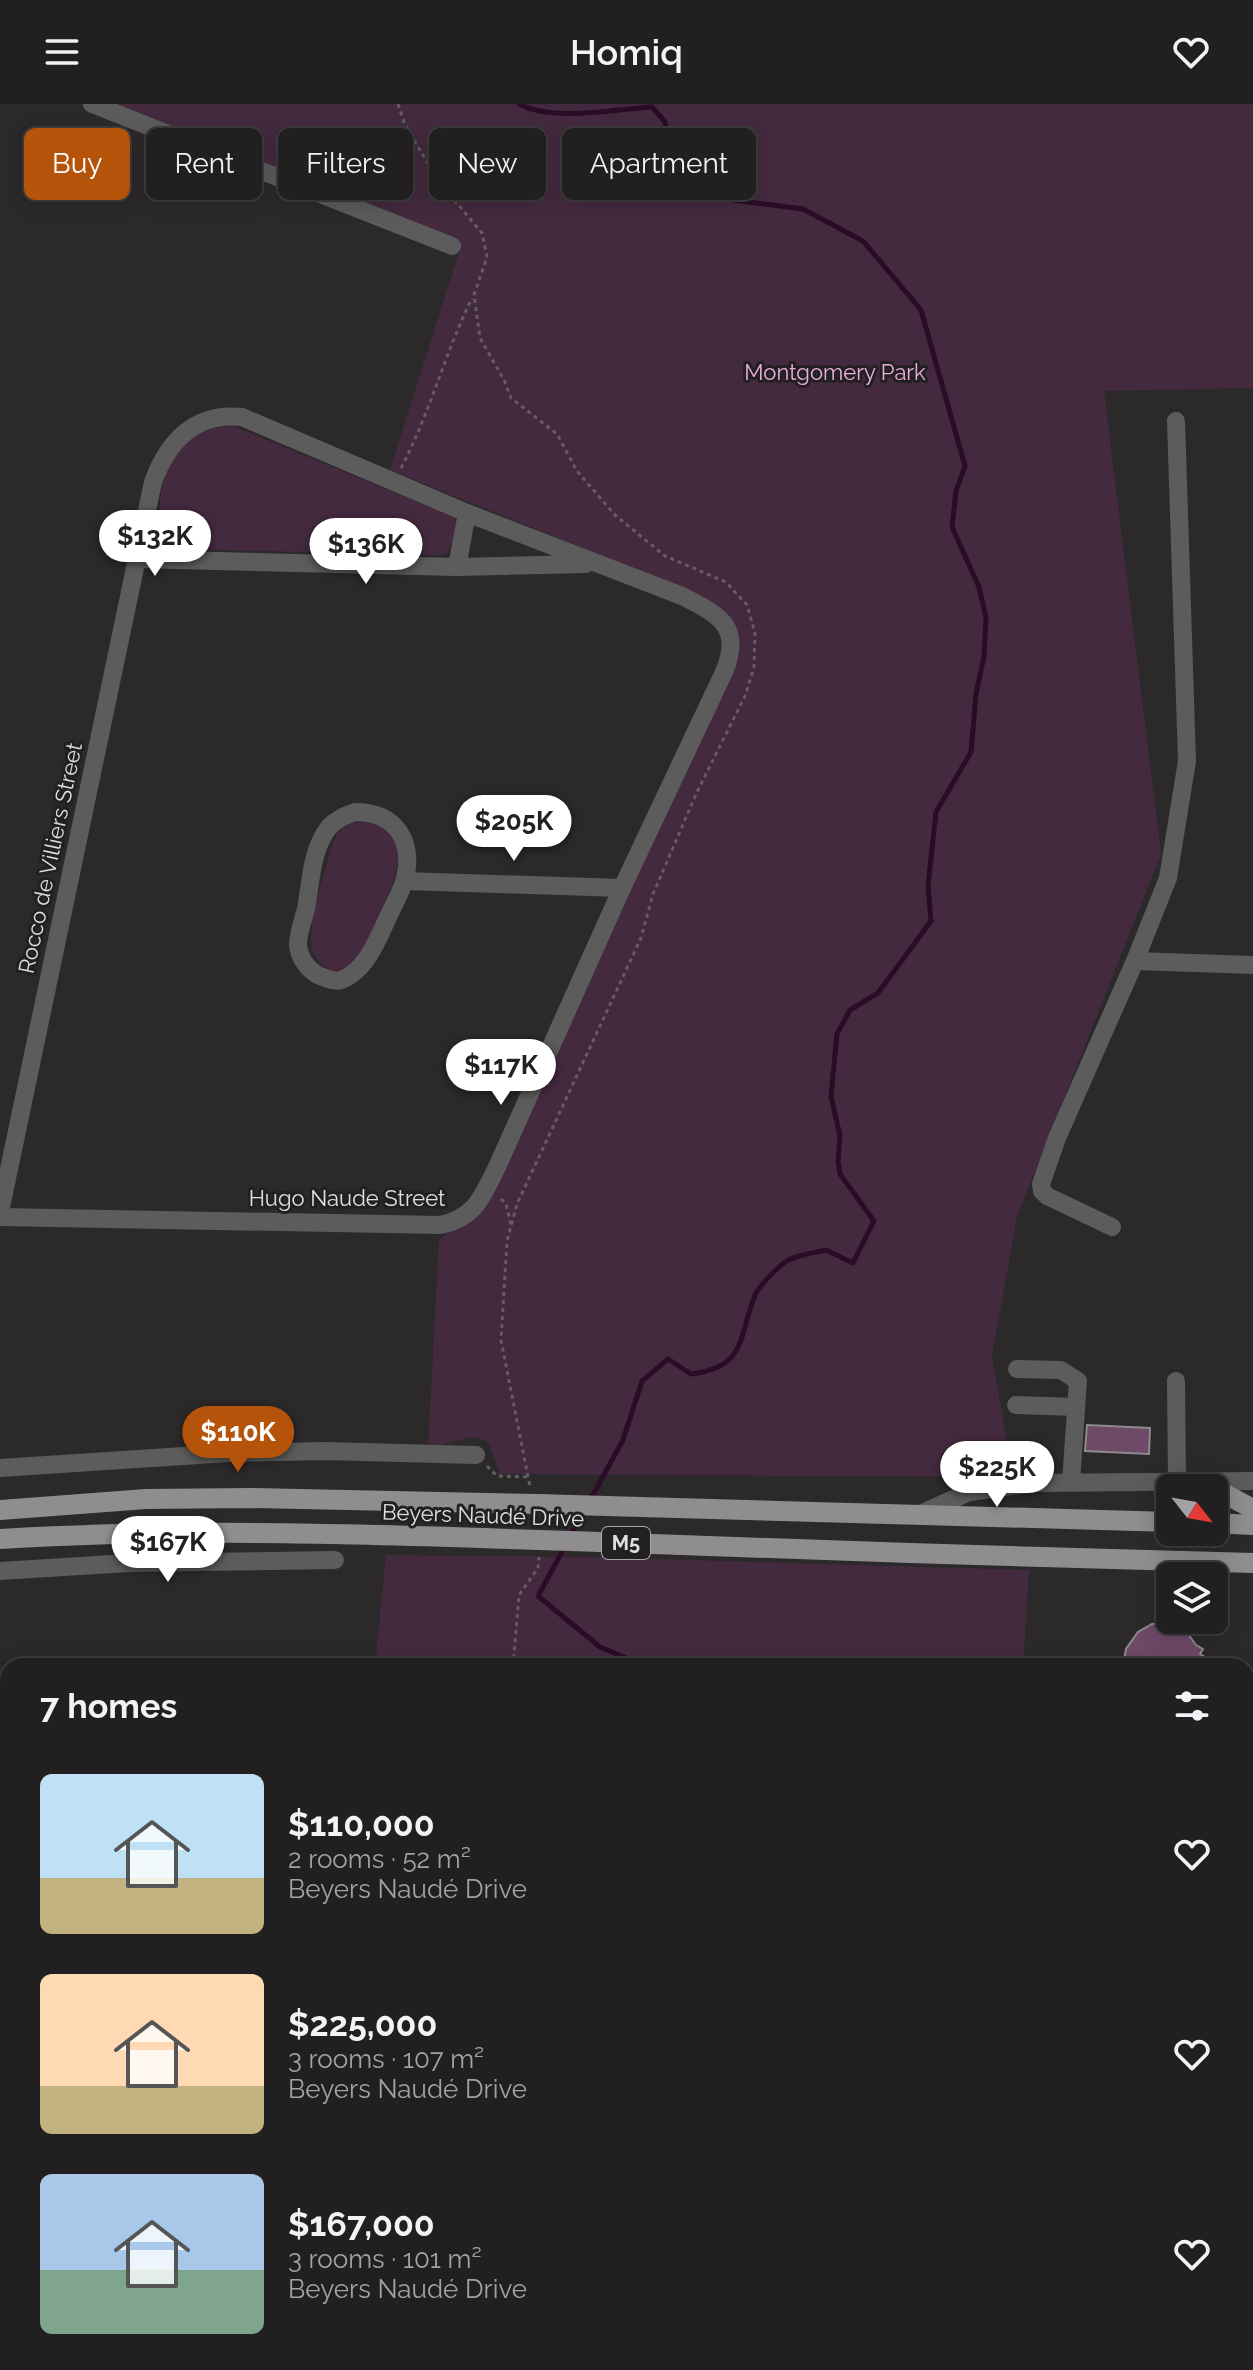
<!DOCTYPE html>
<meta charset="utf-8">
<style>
body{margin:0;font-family:Raleway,sans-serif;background:#2d2c2d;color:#f1f3f6;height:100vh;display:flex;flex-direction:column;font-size:30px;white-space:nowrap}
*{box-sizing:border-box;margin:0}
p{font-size:26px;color:#a2a2a5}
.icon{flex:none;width:44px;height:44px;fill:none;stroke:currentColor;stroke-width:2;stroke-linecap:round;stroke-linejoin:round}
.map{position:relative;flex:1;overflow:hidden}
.drawer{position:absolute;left:0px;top:1554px;width:1254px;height:712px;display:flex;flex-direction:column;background:#211f20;border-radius:24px 24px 0 0;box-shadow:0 4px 20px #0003,0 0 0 2px #3e3d3e}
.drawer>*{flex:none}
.top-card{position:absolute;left:24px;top:24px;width:800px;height:72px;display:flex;gap:16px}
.needle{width:52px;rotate:121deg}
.controls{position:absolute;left:1156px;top:1370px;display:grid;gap:16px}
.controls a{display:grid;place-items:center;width:72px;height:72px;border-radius:12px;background:#211f20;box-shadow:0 4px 20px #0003,0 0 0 2px #3e3d3e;font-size:40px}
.price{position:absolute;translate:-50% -68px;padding:0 18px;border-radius:28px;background:#fff;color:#222;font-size:26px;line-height:52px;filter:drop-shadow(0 2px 4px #0008)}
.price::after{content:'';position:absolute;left:50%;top:48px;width:24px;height:18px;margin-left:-12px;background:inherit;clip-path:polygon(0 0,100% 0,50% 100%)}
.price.current{background:#b45309;color:#fff}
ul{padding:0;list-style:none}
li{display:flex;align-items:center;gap:24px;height:200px;padding:0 40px}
li span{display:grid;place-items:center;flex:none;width:224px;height:160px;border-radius:12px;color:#555}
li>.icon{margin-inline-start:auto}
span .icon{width:96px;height:96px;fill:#fffc;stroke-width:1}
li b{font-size:34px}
h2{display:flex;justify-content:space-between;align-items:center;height:96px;padding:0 40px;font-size:34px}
.pill{padding:0 28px;border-radius:12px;background:#211f20;box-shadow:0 4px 20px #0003,0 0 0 2px #3e3d3e;font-size:28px;line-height:72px}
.pill.current{background:#b45309;color:#fff}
header{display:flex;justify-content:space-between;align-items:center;height:104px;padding:0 40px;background:#211f20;font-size:36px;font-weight:600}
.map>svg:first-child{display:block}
.green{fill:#442a3f}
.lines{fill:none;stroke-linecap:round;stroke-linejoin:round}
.stream{stroke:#2c0b28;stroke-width:5}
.building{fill:#6f4968;stroke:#8d8a8c;stroke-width:2}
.path{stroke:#625f61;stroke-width:3;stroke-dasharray:4 4;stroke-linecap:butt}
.minor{stroke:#5d5c5d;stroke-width:18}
.major{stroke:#8f8d8f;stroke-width:20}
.labels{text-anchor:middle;stroke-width:6;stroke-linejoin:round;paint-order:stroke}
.shield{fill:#222021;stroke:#a7a5a6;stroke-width:2}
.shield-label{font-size:20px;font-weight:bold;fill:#e0dedf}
.park-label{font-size:22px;fill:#ebacdf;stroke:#222021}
.street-label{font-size:22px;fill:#e0dedf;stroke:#222021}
</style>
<header><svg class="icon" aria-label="menu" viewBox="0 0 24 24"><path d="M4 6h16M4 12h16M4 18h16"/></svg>Homiq<svg class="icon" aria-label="heart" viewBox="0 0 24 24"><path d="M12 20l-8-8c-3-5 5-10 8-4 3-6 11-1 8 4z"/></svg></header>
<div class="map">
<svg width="1253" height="2266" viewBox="0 0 1253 2266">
<rect width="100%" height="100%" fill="#2c292b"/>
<path class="green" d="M95 0H1253V284L1104 287 1161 750 1017 1113 992 1252 1013 1373 500 1370 488 1337 473 1333 428 1344 439 1136 487 1093 729 565 713 508 617 458 390 366 460 145Z
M233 322 454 413C460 428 455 435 447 449L438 451 174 445 165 440C149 388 171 323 233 322Z
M368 716C419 737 393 777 378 814 372 828 367 846 356 858 337 878 311 861 311 835 311 804 325 769 333 739 339 722 349 718 368 716Z
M386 1451 587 1453 1029 1466 1023 1562H375Z
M1246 1698H1253V2266H701L697 2258H1246Z"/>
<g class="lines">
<path class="stream" d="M519 0C553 18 614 5 652 3L665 18 673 54 688 73 704 84 733 96 803 105 863 137 921 206 965 362 956 387 952 423 979 483 986 513 984 552 976 590 971 648 936 708 928 782 931 817 878 889 850 906 837 930 831 992 840 1032 838 1057 840 1070 874 1117 853 1159 826 1146C814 1149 794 1151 784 1159 775 1166 760 1181 755 1191 738 1234 747 1263 691 1270L668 1255 642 1277 623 1336 590 1396
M571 1431 583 1408
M564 1444 538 1492 600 1543 645 1562
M1028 2258 1031 2266"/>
</g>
<path class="building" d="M1087 1321 1150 1324 1149 1350 1085 1347Z
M1171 1518 1185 1526 1196 1541 1203 1545 1200 1550 1220 1562H1123L1126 1545 1138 1528 1152 1520Z"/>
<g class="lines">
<path class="path" d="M398 0 405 21 439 78 482 129 487 153 474 191 480 234 504 276 511 294 557 330 577 367 615 411 665 452 726 478 747 501 755 529 754 563 745 592 697 688 653 790 641 834 517 1100 507 1137 501 1236 530 1383
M401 364C430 309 445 249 472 194
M501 1095 506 1100 511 1121
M487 1362 497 1372 527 1373
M513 1562 519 1491 538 1464 539 1453"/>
<path class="minor" d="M92 0 452 142
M137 455 457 463 586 460
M457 463 467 409
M355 708C395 708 414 736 405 774 402 787 394 800 388 813 378 835 366 867 341 876 334 878 325 874 318 871 307 865 299 853 298 841 298 830 303 816 306 805 311 778 311 746 329 723 336 715 346 711 355 708Z
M405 777 622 784
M1135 857 1168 774 1187 657 1176 317
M0 1108 153 378C168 337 195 308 242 313L467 409 682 492C719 511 743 522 724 568L622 784 497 1063C482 1093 475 1114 440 1121L0 1113
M1112 1123 1047 1092 1042 1087 1041 1080 1057 1034 1135 857 1253 861
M1017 1265 1061 1266 1078 1277 1071 1378
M1176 1277 1177 1377
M1016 1301 1076 1303
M0 1364 229 1349 325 1347 476 1351
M918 1411 969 1388 1034 1379 1253 1377
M0 1467 128 1459 335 1456
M1246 1680 1253 1681
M0 1748 8 1749
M0 1823 8 1829
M1246 1907 1253 1911
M365 2258 370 2266
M676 2258 680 2266
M282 2266 292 2258"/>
<path class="major" d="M1214 1384 1253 1405
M0 1406 146 1395 250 1394 537 1400 1170 1418
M1214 1419 1253 1421
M0 1435C199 1423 399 1431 598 1438 816 1446 1035 1454 1253 1459"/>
</g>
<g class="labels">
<rect class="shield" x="602" y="1423" width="48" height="32" rx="6"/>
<g class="shield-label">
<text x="626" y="1446">M5</text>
</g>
<g class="park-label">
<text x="835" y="276">Montgomery Park</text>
</g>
<g class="street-label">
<text transform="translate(50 754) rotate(-78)" y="8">Rocco de Villiers Street</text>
<text x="347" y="1102">Hugo Naude Street</text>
<text transform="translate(483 1411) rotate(2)" y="8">Beyers Naudé Drive</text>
</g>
</g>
</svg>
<div class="controls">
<a><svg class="needle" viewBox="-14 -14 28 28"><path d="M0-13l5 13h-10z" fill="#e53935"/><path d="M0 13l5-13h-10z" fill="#a2a2a5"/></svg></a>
<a><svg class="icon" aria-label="layers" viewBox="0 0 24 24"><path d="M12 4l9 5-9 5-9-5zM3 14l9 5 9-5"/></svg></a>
</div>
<b class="price" style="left:155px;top:474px">$132K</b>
<b class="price" style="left:366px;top:482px">$136K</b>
<b class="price" style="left:514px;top:759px">$205K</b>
<b class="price" style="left:501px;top:1003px">$117K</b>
<b class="price current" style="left:238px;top:1370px">$110K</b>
<b class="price" style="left:997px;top:1405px">$225K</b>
<b class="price" style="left:168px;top:1480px">$167K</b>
<div class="top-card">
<a class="pill current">Buy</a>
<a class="pill">Rent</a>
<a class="pill">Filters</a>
<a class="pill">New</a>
<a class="pill">Apartment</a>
</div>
<section class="drawer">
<h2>7 homes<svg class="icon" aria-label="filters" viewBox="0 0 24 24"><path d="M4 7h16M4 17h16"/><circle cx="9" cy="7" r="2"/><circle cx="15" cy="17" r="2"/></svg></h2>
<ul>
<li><span style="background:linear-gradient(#bfe0f5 65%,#c2b280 0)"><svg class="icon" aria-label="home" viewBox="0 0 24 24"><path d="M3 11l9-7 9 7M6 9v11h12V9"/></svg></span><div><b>$110,000</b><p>2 rooms · 52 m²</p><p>Beyers Naudé Drive</p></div><svg class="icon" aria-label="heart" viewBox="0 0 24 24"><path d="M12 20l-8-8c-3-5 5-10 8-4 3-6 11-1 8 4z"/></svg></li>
<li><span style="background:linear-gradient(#ffd9b3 70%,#c2b280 0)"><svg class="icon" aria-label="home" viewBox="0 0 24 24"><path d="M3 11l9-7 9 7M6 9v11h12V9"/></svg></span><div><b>$225,000</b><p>3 rooms · 107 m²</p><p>Beyers Naudé Drive</p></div><svg class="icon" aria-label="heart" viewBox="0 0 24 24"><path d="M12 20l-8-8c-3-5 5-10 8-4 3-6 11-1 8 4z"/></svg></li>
<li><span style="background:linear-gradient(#a9c7e8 60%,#7fa58c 0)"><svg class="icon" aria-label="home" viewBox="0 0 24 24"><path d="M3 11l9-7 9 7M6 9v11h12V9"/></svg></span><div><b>$167,000</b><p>3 rooms · 101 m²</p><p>Beyers Naudé Drive</p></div><svg class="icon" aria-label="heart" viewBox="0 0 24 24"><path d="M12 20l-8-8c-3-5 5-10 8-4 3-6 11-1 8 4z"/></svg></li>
</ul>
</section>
</div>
